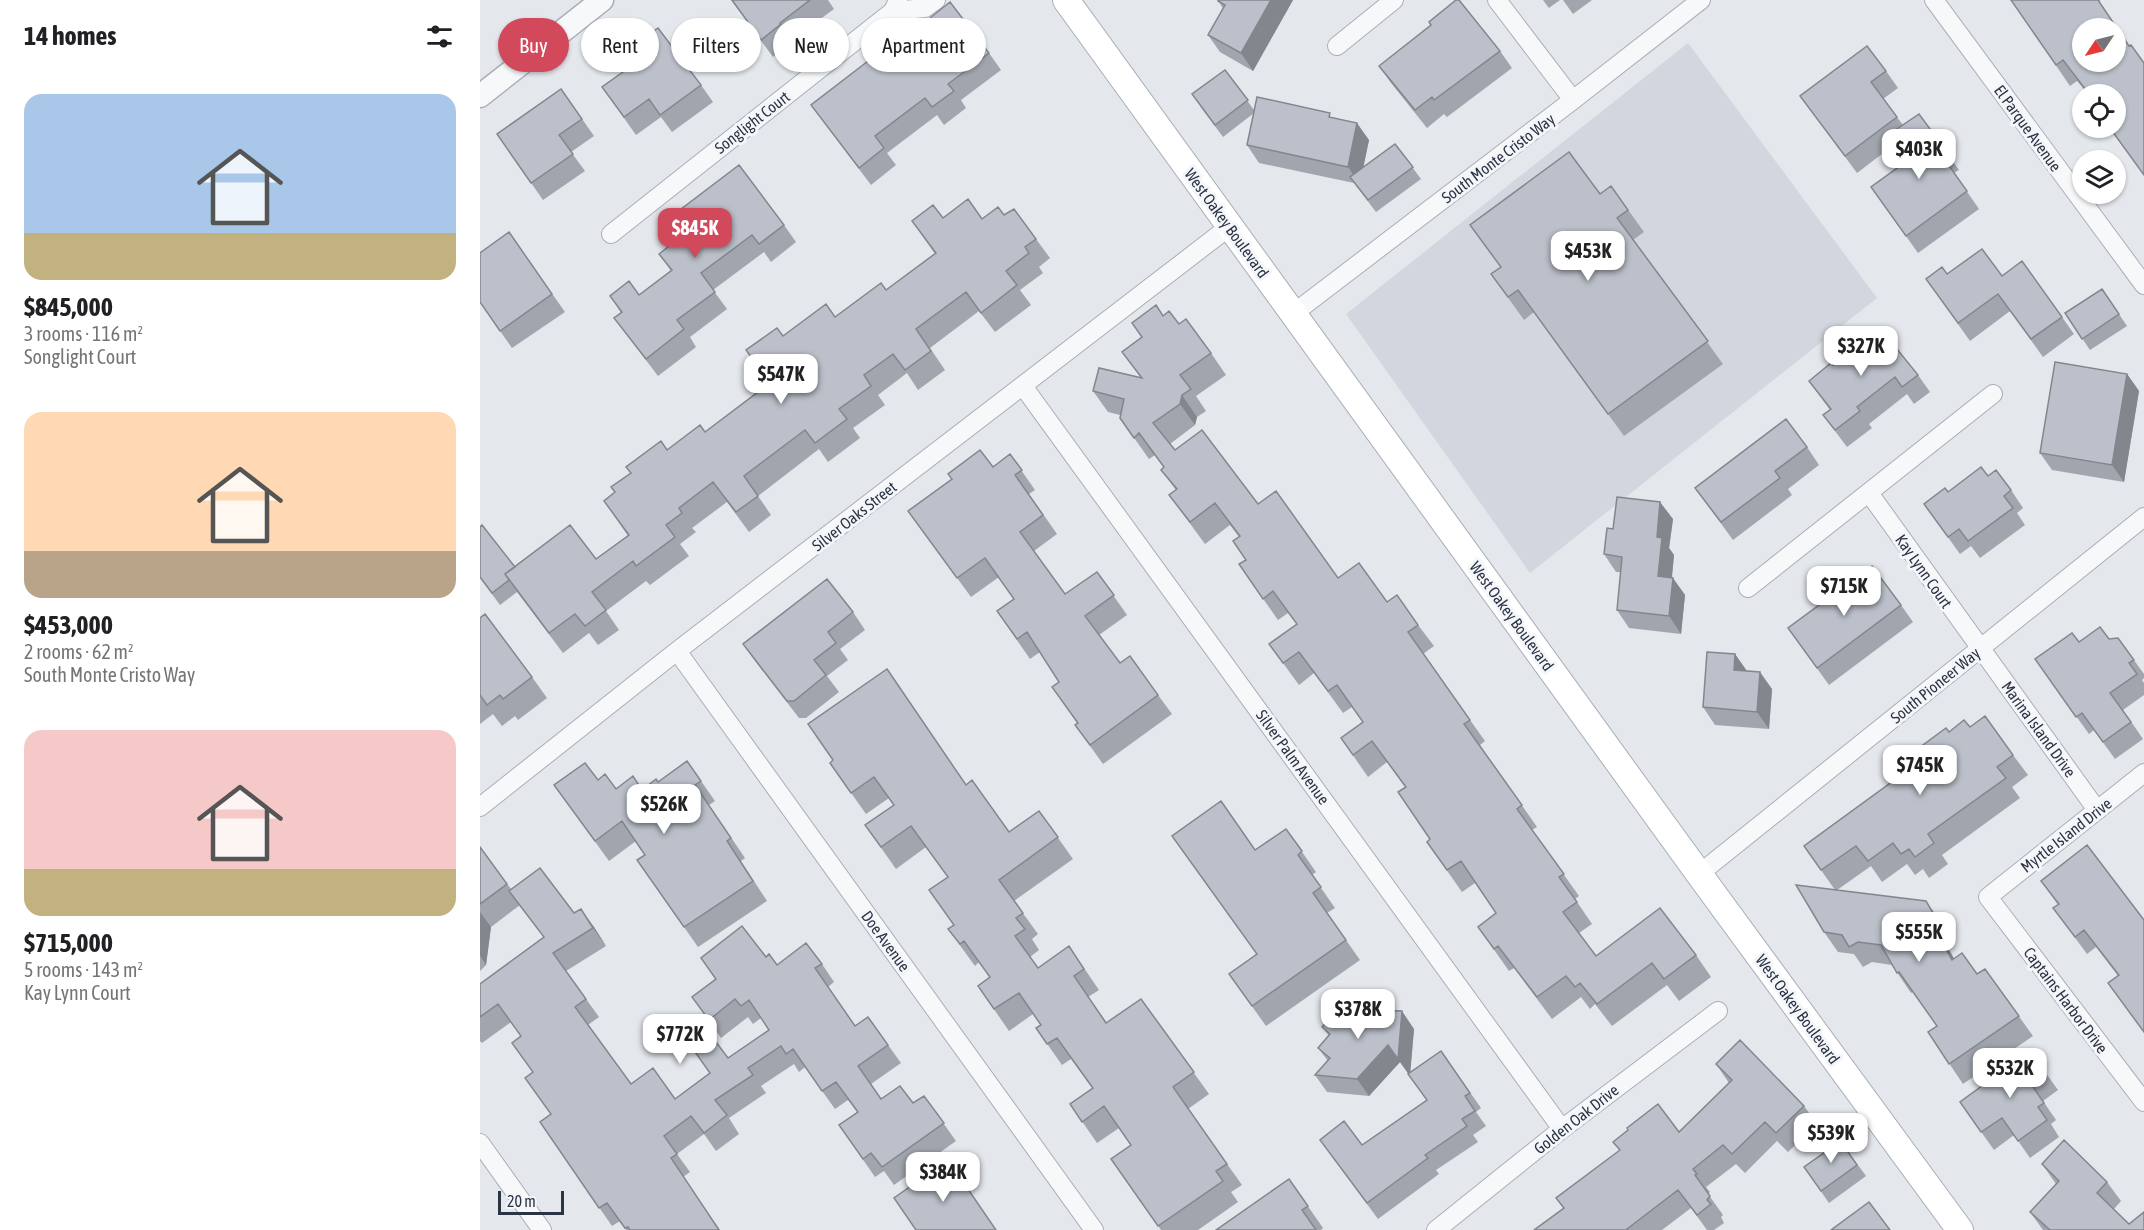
<!DOCTYPE html>
<meta charset="utf-8">
<style>
body{margin:0;font-family:"Asap Condensed",sans-serif;background:#f6f6f6;color:#202124;height:100vh;display:flex;flex-direction:column;font-size:22px;white-space:nowrap}
*{box-sizing:border-box;margin:0}
p{font-size:20px;color:#757577}
.icon{flex:none;width:33px;height:33px;fill:none;stroke:currentColor;stroke-width:2;stroke-linecap:round;stroke-linejoin:round}
.map{position:relative;flex:1;overflow:hidden}
.drawer{display:flex;flex-direction:column;background:#fff;width:480px}
.drawer>*{flex:none}
.top-card{position:absolute;left:18px;top:18px;width:570px;height:54px;display:flex;gap:12px}
.needle{width:39px;rotate:235deg}
.controls{position:absolute;left:1592px;top:18px;display:grid;gap:12px}
.controls a{display:grid;place-items:center;width:54px;height:54px;border-radius:50%;background:#fff;box-shadow:0 2px 4px #0004;font-size:30px}
.scale{position:absolute;left:18px;bottom:15px;width:66px;box-sizing:border-box;padding-left:6px;border:3px solid #2b3445;border-top:0;font-size:16px;line-height:21px;white-space:nowrap;color:#2b3445;-webkit-text-stroke:4px #f4f6f9;paint-order:stroke}
.price{position:absolute;translate:-50% -51px;padding:0 14px;border-radius:12px;background:#fff;color:#222;font-size:20px;line-height:39px;filter:drop-shadow(0 2px 3px #0008)}
.price::after{content:'';position:absolute;left:50%;top:36px;width:18px;height:14px;margin-left:-9px;background:inherit;clip-path:polygon(0 0,100% 0,50% 100%)}
.price.active{background:#d1495b;color:#fff}
ul{padding:0;list-style:none}
li{display:grid;align-content:center;gap:12px;height:318px;padding:0 24px}
li span{display:grid;place-items:center;height:186px;border-radius:18px;color:#555}
li>.icon{margin-inline-start:auto}
span .icon{width:108px;height:108px;fill:#fffc;stroke-width:1}
li b{font-size:26px}
h2{display:flex;justify-content:space-between;align-items:center;height:72px;padding:0 24px;font-size:26px}
.tag{padding:0 21px;border-radius:27px;background:#fff;box-shadow:0 2px 4px #0004;font-size:21px;line-height:54px}
.tag.active{background:#d1495b;color:#fff}
main{display:flex;flex:1;min-height:0}
.map>svg:first-child{display:block}
.built{fill:#d2d6de}
.lines{fill:none;stroke-linecap:round;stroke-linejoin:round}
.minor-casing{stroke:#a9aeb7;stroke-width:20}
.tertiary-casing{stroke:#a9aeb7;stroke-width:25}
.secondary-casing{stroke:#a9aeb7;stroke-width:28}
.minor{stroke:#f7f8fa;stroke-width:18}
.tertiary{stroke:#f7f8fa;stroke-width:22}
.secondary{stroke:#fff;stroke-width:26}
.wall{fill:#a1a5ae}
.shaded-wall{fill:#83868d}
.building{fill:#bbc0ca;stroke:#83868d;stroke-width:1.5;fill-rule:evenodd}
.labels{text-anchor:middle;stroke-width:6;stroke-linejoin:round;paint-order:stroke}
.street-label{font-size:16px;fill:#2b3445;stroke:#f4f6f9}
</style>
<main>
<section class="drawer">
<h2>14 homes<svg class="icon" aria-label="filters" viewBox="0 0 24 24"><path d="M4 7h16M4 17h16"/><circle cx="9" cy="7" r="2"/><circle cx="15" cy="17" r="2"/></svg></h2>
<ul>
<li><span style="background:linear-gradient(#a9c7e8 75%,#c2b280 0)"><svg class="icon" aria-label="home" viewBox="0 0 24 24"><path d="M3 11l9-7 9 7M6 9v11h12V9"/></svg></span><div><b>$845,000</b><p>3 rooms · 116 m²</p><p>Songlight Court</p></div></li>
<li><span style="background:linear-gradient(#ffd9b3 75%,#b9a48a 0)"><svg class="icon" aria-label="home" viewBox="0 0 24 24"><path d="M3 11l9-7 9 7M6 9v11h12V9"/></svg></span><div><b>$453,000</b><p>2 rooms · 62 m²</p><p>South Monte Cristo Way</p></div></li>
<li><span style="background:linear-gradient(#f6c9c9 75%,#c2b280 0)"><svg class="icon" aria-label="home" viewBox="0 0 24 24"><path d="M3 11l9-7 9 7M6 9v11h12V9"/></svg></span><div><b>$715,000</b><p>5 rooms · 143 m²</p><p>Kay Lynn Court</p></div></li>
</ul>
</section>
<div class="map">
<svg width="1664" height="1230" viewBox="0 0 1664 1230">
<rect width="100%" height="100%" fill="#e4e7ec"/>
<path class="built" d="M1208 43 1397 298 1050 573 866 314Z"/>
<g class="lines">
<defs>
<path id="minor" d="M1017 0 1093 100
M1454 0 1664 285
M413 11 445 8 456 0
M857 46 914 0
M131 234 413 11 418 0
M814 313 1093 100 1221 0
M543 386 1082 1129
M1389 493 1617 810
M1268 588 1513 394
M197 651 614 1230
M1664 773 1508 897 1664 1102
M0 807 197 651 749 227
M1219 874 1664 517
M0 1143 62 1230
M956 1230 1082 1129 1238 1011"/>
<path id="tertiary" d="M0 96 122 0"/>
<path id="secondary" d="M586 0 1219 874 1480 1230"/>
</defs>
<use href="#minor" class="minor-casing"/>
<use href="#tertiary" class="tertiary-casing"/>
<use href="#secondary" class="secondary-casing"/>
<use href="#minor" class="minor"/>
<use href="#tertiary" class="tertiary"/>
<use href="#secondary" class="secondary"/>
</g>
<path class="wall" d="M251 0H348L354 9 312 40 313 42 293 57Z
M738 0H813L773 71 740 52 728 35 743 8 738 1Z
M1063 0H1080L1069 8Z
M1083 0H1112L1093 14Z
M1531 0H1621L1619 1 1649 46 1664 63V175L1629 128 1635 94H1608L1597 81 1590 86Z
M1020 51 1032 68 967 117 964 114 947 128 911 83 899 66Z
M509 53 521 70 481 100 486 108 464 125 457 115 407 153 416 165 391 185 331 105 395 62Z
M745 70 774 110 854 118 889 140 883 167 915 144 941 179 896 212 874 183 779 163 767 145 774 113 743 137 720 106Z
M1406 71 1418 88 1403 99 1423 125 1439 114 1479 170 1474 173 1499 209 1438 253 1391 187 1435 155 1423 138 1377 173 1320 96Z
M221 85 233 102 192 132 181 117 156 135 122 87Z
M81 89 114 136 91 152 105 171 63 200 17 134Z
M1131 186 1164 232 1153 240 1243 364 1144 436 1054 312 1044 320 1011 274Z
M196 213 304 225 316 242 291 262 284 252 233 290 247 309 210 337 216 347 178 376 134 318 141 313 130 296 159 295 191 271 179 254 209 231Z
M524 215 556 239 570 258 559 267 563 273 540 290 551 305 515 332 499 311 450 348 465 370 438 390 427 373 398 395 405 405 373 428 380 438 348 462 339 449 278 496 291 515 269 532 247 502 212 528 216 532 200 544 209 556 170 585 166 581 126 611 139 630 118 645 109 633 83 653 37 592 20 605 0 578V527L35 567 116 559 148 536 124 501 187 450 225 432 290 383 266 350 355 317 406 290 455 254 432 221 463 218 502 219Z
M29 232 85 312 32 348 0 302Z
M1467 274 1522 276 1582 317 1594 334 1563 357 1530 311 1490 341 1458 296Z
M1622 289 1647 326 1610 350 1585 313Z
M683 316 699 324 731 353 746 375 716 396 726 411 717 417 715 425 690 444 695 450 778 504 858 578 907 602 938 625 954 646 943 654 1005 741 1000 745 1057 827 1052 830 1099 896 1095 899 1112 924 1099 933 1116 956 1216 955 1231 977 1199 1001 1187 985 1132 1026 1115 1004 1110 1009 1101 997 1072 1019 1034 968 1029 971 998 927 1016 913 995 883 982 892 947 842 950 839 925 787 907 762 888 777 861 738 883 722 872 707 863 713 834 673 819 685 789 644 817 624 808 613 798 620 759 564 766 560 759 537 750 525 725 544 689 495 696 490 681 470 684 467 675 455 669 459 640 418V415L628 412 613 391 661 378 642 352 662 337Z
M1353 365 1438 375 1450 392 1434 404 1427 394 1389 424 1392 428 1367 447 1343 415 1350 410 1329 381Z
M1647 374 1659 391 1644 482 1572 470 1560 453Z
M1327 447 1339 465 1308 489 1312 495 1253 540 1215 488Z
M530 454 555 490 549 494 577 534 554 551 585 594 617 572 647 615 619 635 640 663 678 695 692 714 623 764 595 725 597 723 572 687 579 682 560 652 550 659 517 611 534 599 519 577 491 597 428 511 472 479 513 467Z
M1508 476 1531 490 1543 508 1537 513 1545 525 1500 558 1491 546 1480 554 1444 504 1468 492Z
M1193 519 1189 548 1194 555 1192 578 1205 595 1201 634 1149 628 1137 610 1141 572H1136L1124 554 1133 529Z
M1421 605 1433 622 1349 685 1308 628Z
M373 612 385 630 360 649 368 660 347 676 359 692 326 718H319L275 661 263 644Z
M0 618 52 677 67 698 38 720 35 716 22 726 13 714 0 724Z
M1638 638 1664 674V678L1662 680 1664 683V695L1643 710 1663 739 1635 759 1614 730 1609 734 1555 659 1599 642Z
M1255 654 1266 671 1292 689 1289 729 1235 725 1223 707Z
M1490 727 1533 755 1548 775 1532 787 1540 798 1462 855 1468 864 1449 878 1443 869 1435 875 1427 864 1402 882 1391 866 1357 890 1460 921 1468 935 1466 945 1474 958 1497 974 1505 969 1553 1036 1483 1084 1448 1032 1457 1026 1433 992 1431 993 1412 965 1392 962 1383 967 1374 954 1358 952 1344 932 1355 890 1324 846 1446 757 1469 732Z
M207 761 235 801 229 805 265 858 261 861 287 901 218 947 157 860 165 855 156 841 129 861 74 785 118 780 136 789 162 790 178 782Z
M350 763 486 785 529 832 559 811 593 859 534 901 558 934 552 939 559 950 550 957 558 968 589 946 619 990 608 997 627 1023 661 999 729 1094 708 1109 762 1185 751 1192 758 1202 718 1230H681L631 1159 651 1145 639 1128 617 1143 590 1104 612 1088 591 1059 582 1065 556 1028 561 1025 553 1014 529 1031 498 986 510 978 499 962 495 966 468 929 473 925 468 877 446 847 416 869 385 825 414 805 409 798 386 814Z
M806 829 836 872 832 875 855 908 847 913 880 960 786 1026 749 974 777 955Z
M0 847 31 889 94 913 114 927 126 946 86 971 119 1017 108 1025 151 1084 195 1099 230 1073 203 1035 248 1058 289 1030 281 1018 273 1024 268 1017 241 1038 212 997 235 979 221 958 286 957 297 965 342 964 354 982 348 987 375 1026 388 1017 421 1063 391 1084 401 1099 433 1103 444 1096 476 1141 414 1185 404 1171 395 1177 359 1125 377 1112 368 1100 355 1109 325 1067 319 1072 314 1064 281 1086 286 1093 249 1118 259 1134 236 1151 224 1134 197 1154 210 1172 203 1177 240 1230H146L140 1221 132 1226 60 1122 71 1114 53 1072 41 1036 31 1022 2 1043 0 1041V984L64 937 40 905 11 927 6 965 0 971Z
M1561 881 1664 920V1032L1628 983 1638 976 1616 947 1607 954 1573 908 1578 905Z
M882 1010 934 1029 930 1072 961 1051 1001 1108 996 1112 1006 1126 993 1135 998 1142 956 1170 959 1174 898 1219 851 1155 882 1145 947 1100 920 1062 889 1096 847 1092 835 1075 848 1061 838 1048 849 1036 842 1027Z
M1550 1051 1578 1090 1563 1101 1576 1120 1571 1124 1579 1137 1550 1158 1534 1135 1514 1150 1480 1102Z
M1236 1064 1324 1106 1337 1124 1308 1152 1297 1141 1265 1173 1256 1164 1226 1187 1230 1192 1228 1194 1243 1215 1241 1217 1244 1223 1234 1230H1227L1211 1208 1182 1230H1054L1083 1208 1076 1198 1199 1132 1249 1083Z
M1357 1136 1386 1176 1349 1203 1324 1167 1345 1152Z
M1562 1164 1627 1182 1641 1201 1634 1209 1649 1224 1664 1230H1563L1550 1212 1576 1184Z
M809 1179 843 1228 841 1230H736Z"/>
<path class="shaded-wall" d="M791 0H813L773 71 761 53Z
M877 123 889 140 880 184 868 167Z
M1647 374 1659 391 1644 482 1632 465Z
M702 395 717 417 715 425 700 404Z
M1180 502 1193 519 1189 548 1194 555 1190 594 1178 576 1177 537Z
M1193 578 1205 595 1201 634 1189 616Z
M1255 654 1267 671 1254 670Z
M1280 672 1292 689 1289 729 1277 712Z
M1446 901 1460 921 1468 935 1466 945 1486 980 1472 960 1452 925Z
M101 909 114 927 126 946 113 928Z
M0 912 11 927 6 965 0 956Z
M922 1011 934 1029 930 1076 920 1062 889 1096 877 1079Z"/>
<path class="building" d="M252 0H330L300 23 301 24 281 40Z
M738 0H791L761 53 728 35 745 5 738 1Z
M976 0H979L1020 51 954 100 952 97 935 110 899 66 951 25 949 22Z
M1531 0H1618L1649 46 1651 45 1664 63V175L1630 128H1635V94H1609L1583 60 1576 65ZM1602 28H1635V62H1602Z
M470 2 509 53 468 84 474 91 452 107 445 98 395 136 404 148 379 168 331 105 392 58 395 62Z
M178 28 221 85 180 115 169 99 144 117 122 87 147 69 143 63 168 44 164 38Z
M1387 46 1406 71 1391 82 1417 117 1365 156 1320 96Z
M745 70 768 100 735 125 712 94Z
M81 89 102 119 79 135 93 154 51 183 17 134Z
M777 97 850 113 849 117 877 123 868 167 767 145Z
M1439 114 1467 152 1462 156 1487 191 1426 236 1391 187 1435 155 1417 129Z
M915 144 933 167 888 200 870 177Z
M1089 152 1120 194 1131 186 1148 210 1137 218 1228 341 1128 414 1038 290 1028 297 1011 274 1021 267 990 225Z
M259 165 304 225 279 244 272 235 221 273 235 292 197 320 204 329 166 359 134 318 142 312 130 296 149 281 159 295 192 270 179 254 209 230 196 213Z
M488 199 502 219 518 207 524 215 534 209 556 239 545 247 549 253 526 271 537 285 501 313 486 292 436 329 451 351 425 370 413 354 384 375 391 386 359 409 367 419 335 443 325 430 264 476 278 496 256 512 233 482 199 508 202 513 186 525 195 537 156 566 153 561 112 592 126 610 105 626 95 614 69 633 25 574 90 525 116 559 149 535 124 501 135 492 131 487 151 473 146 467 181 441 187 450 220 425 225 432 290 383 266 350 297 328 303 336 346 304 355 317 401 283 406 290 456 253 432 221 453 205 463 218Z
M29 232 72 294 20 331 0 302V253Z
M1502 249 1522 276 1542 261 1582 317 1551 339 1518 294 1478 323 1446 279 1462 267 1467 274Z
M1622 289 1639 314 1602 339 1585 313Z
M676 305 683 316 689 311 699 324 706 319 731 353 700 375 711 389 702 395 700 404 673 423 695 450 722 430 778 504 796 491 858 578 879 563 907 602 917 595 938 625 928 632 990 720 984 724 1042 805 1037 809 1084 874 1079 877 1097 902 1083 912 1116 956 1180 908 1216 955 1184 979 1172 963 1117 1004 1100 983 1095 987 1086 976 1057 997 1018 946 1014 949 998 927 1016 913 981 861 967 870 947 842 950 839 918 792 926 787 892 741 873 755 861 738 883 722 857 685 848 691 819 652 803 663 789 644 817 624 793 591 783 599 759 564 766 560 753 541 760 536 735 503 710 522 689 495 697 489 681 470 684 467 659 433 654 438 640 418 644 399 613 391 619 368 662 378 642 352 662 337 652 323Z
M1400 328 1438 375 1422 387 1415 377 1377 407 1380 411 1355 430 1343 415 1351 409 1329 381 1351 363 1353 365Z
M1575 362 1647 374 1632 465 1560 453Z
M1306 419 1327 447 1295 471 1300 478 1241 522 1215 488Z
M500 450 513 467 530 454 542 470 535 475 563 515 540 532 585 594 617 572 634 595 605 616 640 663 650 656 678 695 610 745 595 725 598 723 572 687 579 682 547 632 537 639 517 611 534 599 505 558 477 578 428 511 472 479 468 474Z
M1501 467 1508 476 1516 470 1531 490 1524 496 1533 508 1488 541 1479 529 1468 537 1444 504 1465 488 1468 492Z
M1137 497 1180 502 1177 537 1182 538 1178 576 1193 578 1189 616 1137 610 1142 557 1124 554 1127 528 1133 529Z
M2 525 35 567 25 574 29 580 12 593 0 577V527Z
M1392 566 1421 605 1337 668 1308 628Z
M347 579 373 612 348 632 356 643 334 660 346 675 314 701H307L263 644Z
M5 614 52 677 23 699 20 695 7 705 0 695V618Z
M1620 627 1629 639 1638 638 1654 660 1649 663 1657 674 1630 693 1651 722 1623 742 1602 713 1596 717 1555 659 1592 633 1599 642Z
M1227 652 1255 654 1254 670 1280 672 1277 712 1223 707Z
M407 669 486 785 492 780 529 832 559 811 578 837 519 880 543 913 536 918 545 929 535 936 558 968 589 946 604 969 594 976 626 1023 661 999 714 1072 693 1087 747 1164 736 1171 743 1181 678 1226 631 1159 651 1145 624 1106 602 1122 590 1104 613 1088 577 1038 567 1044 556 1028 561 1025 539 993 514 1009 498 986 510 977 484 941 480 944 468 929 474 925 449 890 468 877 431 826 401 847 385 825 414 805 394 777 371 793 350 763 353 760 328 724Z
M1505 716 1533 755 1517 767 1526 778 1448 834 1454 843 1435 857 1429 849 1421 854 1413 843 1388 861 1376 846 1341 870 1324 846 1446 757 1439 748 1466 728 1469 732 1484 720 1490 727Z
M207 761 221 781 215 785 251 838 247 841 273 881 204 927 157 860 165 855 142 821 115 841 74 785 105 763 118 780 125 774 136 789 153 776 162 790 176 779 178 782Z
M741 801 775 850 806 829 822 851 818 855 841 887 833 893 866 940 772 1006 749 974 777 954 692 836Z
M1607 845 1664 920V1032L1628 983 1639 975 1604 930 1595 937 1573 908 1579 904 1561 881Z
M0 847 27 884 0 904Z
M60 868 94 913 101 909 113 928 73 953 106 999 95 1007 151 1084 173 1068 195 1099 230 1073 203 1035 221 1022 248 1058 289 1030 269 1000 261 1006 255 999 229 1020 212 997 236 979 221 958 262 926 286 957 289 954 297 965 326 943 342 964 335 968 375 1026 388 1017 408 1045 378 1066 401 1099 420 1086 433 1103 444 1096 464 1123 402 1167 391 1153 383 1159 359 1125 378 1112 356 1082 342 1091 313 1049 306 1054 301 1046 268 1068 273 1075 235 1100 247 1115 224 1133 211 1116 184 1136 197 1154 191 1158 239 1230H150L148 1227 145 1228 127 1203 119 1208 60 1122 71 1114 45 1078 53 1072 32 1043 41 1036 18 1004 0 1017V984L64 937 29 891Z
M1316 885 1446 901 1454 915 1452 925 1472 960 1482 953 1497 974 1505 969 1539 1016 1469 1064 1448 1032 1457 1026 1419 972 1417 973 1401 945 1378 942 1369 947 1362 935 1344 932Z
M869 998 882 1010 922 1011 918 1059 908 1045 877 1079 835 1075 850 1058 838 1048 850 1034 842 1027Z
M1260 1040 1324 1106 1296 1133 1285 1122 1252 1154 1243 1145 1213 1169 1217 1174 1215 1175 1230 1196 1227 1200 1231 1204 1217 1215 1198 1190 1147 1229 1148 1230H1054L1084 1208 1076 1198 1140 1150 1133 1142 1148 1130 1147 1128 1178 1104 1199 1132 1252 1080 1236 1064Z
M961 1051 990 1093 985 1096 995 1111 982 1119 987 1126 945 1155 948 1158 887 1203 840 1140 864 1121 882 1145 947 1100 928 1074Z
M1550 1051 1566 1073 1551 1084 1564 1103 1558 1107 1567 1120 1538 1141 1522 1118 1501 1132 1480 1102Z
M1357 1136 1377 1165 1341 1191 1324 1167 1345 1152 1341 1147Z
M1584 1140 1627 1182 1617 1193 1649 1224 1664 1212V1230H1570L1550 1212 1579 1181 1562 1164Z
M468 1160 516 1230H436L414 1198Z
M809 1179 828 1206 822 1210 836 1230H736Z
M1389 1202 1410 1230H1351Z"/>
<g class="labels">
<g class="street-label">
<text transform="translate(272 122) rotate(-38)" y="6">Songlight Court</text>
<text transform="translate(1548 128) rotate(54)" y="6">El Parque Avenue</text>
<text transform="translate(1018 158) rotate(-37)" y="6">South Monte Cristo Way</text>
<text transform="translate(747 223) rotate(54)" y="6">West Oakey Boulevard</text>
<text transform="translate(374 516) rotate(-38)" y="6">Silver Oaks Street</text>
<text transform="translate(1444 571) rotate(55)" y="6">Kay Lynn Court</text>
<text transform="translate(1032 616) rotate(54)" y="6">West Oakey Boulevard</text>
<text transform="translate(1455 685) rotate(-39)" y="6">South Pioneer Way</text>
<text transform="translate(1559 729) rotate(54)" y="6">Marina Island Drive</text>
<text transform="translate(813 757) rotate(54)" y="6">Silver Palm Avenue</text>
<text transform="translate(1586 835) rotate(-38)" y="6">Myrtle Island Drive</text>
<text transform="translate(406 941) rotate(54)" y="6">Doe Avenue</text>
<text transform="translate(1586 1000) rotate(53)" y="6">Captains Harbor Drive</text>
<text transform="translate(1318 1009) rotate(54)" y="6">West Oakey Boulevard</text>
<text transform="translate(1096 1119) rotate(-38)" y="6">Golden Oak Drive</text>
</g>
</g>
</svg>
<div class="controls">
<a><svg class="needle" viewBox="-14 -14 28 28"><path d="M0-13l5 13h-10z" fill="#e53935"/><path d="M0 13l5-13h-10z" fill="#757577"/></svg></a>
<a><svg class="icon" aria-label="locate" viewBox="0 0 24 24"><circle cx="12" cy="12" r="6"/><path d="M12 2v4M12 18v4M2 12h4M18 12h4"/></svg></a>
<a><svg class="icon" aria-label="layers" viewBox="0 0 24 24"><path d="M12 4l9 5-9 5-9-5zM3 14l9 5 9-5"/></svg></a>
</div>
<div class="scale">20 m</div>
<b class="price" style="left:1439px;top:180px">$403K</b>
<b class="price active" style="left:215px;top:259px">$845K</b>
<b class="price" style="left:1108px;top:282px">$453K</b>
<b class="price" style="left:1381px;top:377px">$327K</b>
<b class="price" style="left:301px;top:405px">$547K</b>
<b class="price" style="left:1364px;top:617px">$715K</b>
<b class="price" style="left:1440px;top:796px">$745K</b>
<b class="price" style="left:184px;top:835px">$526K</b>
<b class="price" style="left:1439px;top:963px">$555K</b>
<b class="price" style="left:878px;top:1040px">$378K</b>
<b class="price" style="left:200px;top:1065px">$772K</b>
<b class="price" style="left:1530px;top:1099px">$532K</b>
<b class="price" style="left:1351px;top:1164px">$539K</b>
<b class="price" style="left:463px;top:1203px">$384K</b>
<div class="top-card">
<a class="tag active">Buy</a>
<a class="tag">Rent</a>
<a class="tag">Filters</a>
<a class="tag">New</a>
<a class="tag">Apartment</a>
</div>
</div>
</main>
